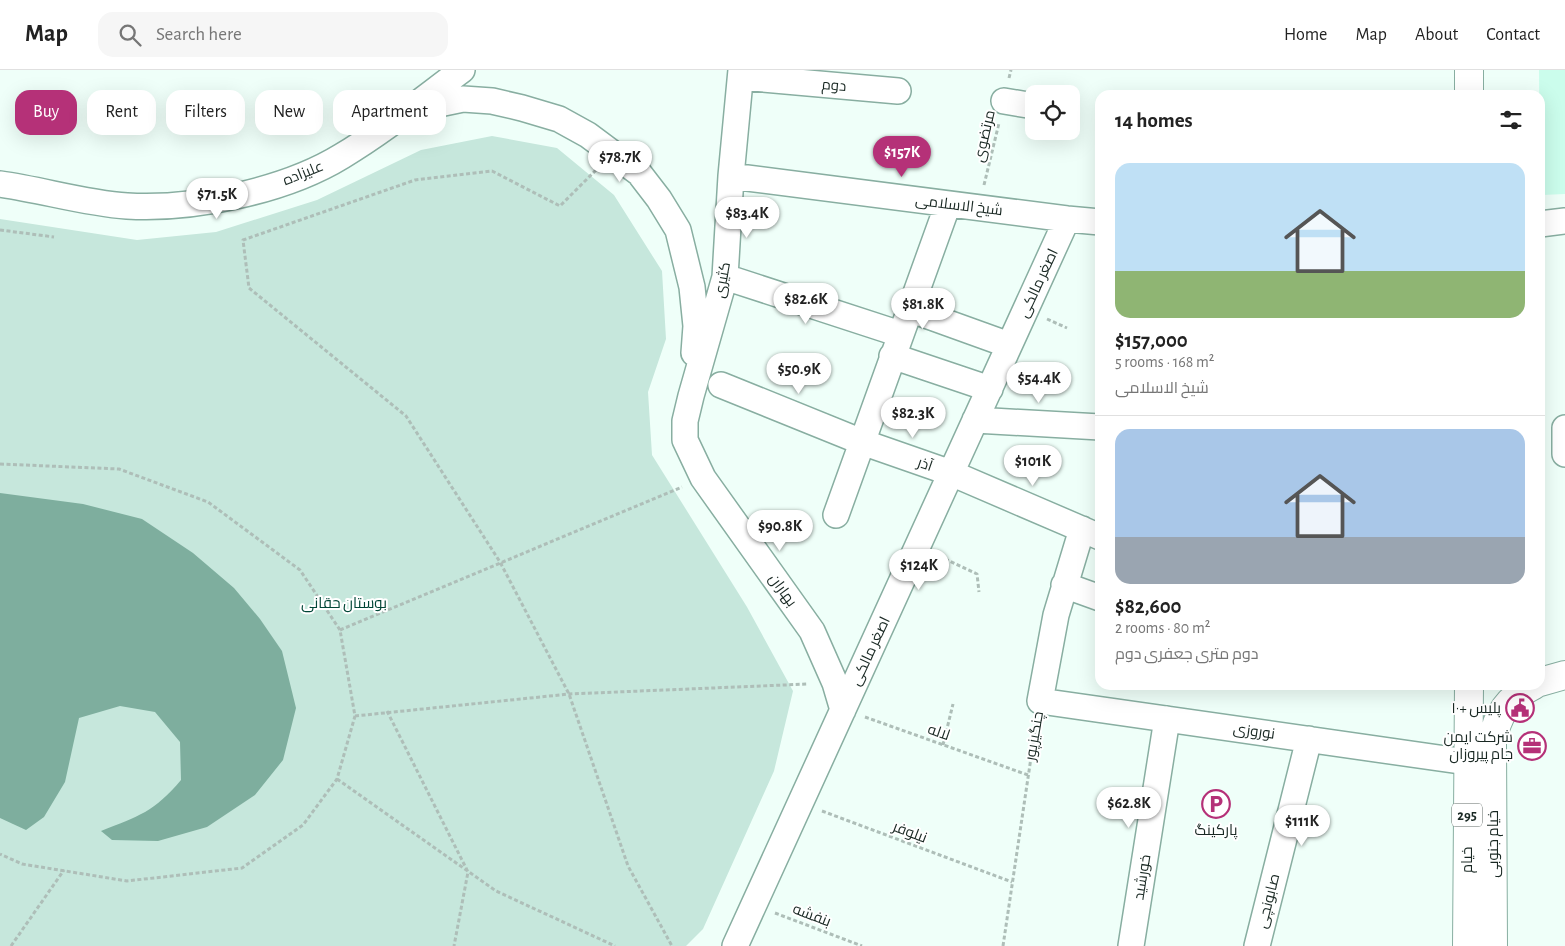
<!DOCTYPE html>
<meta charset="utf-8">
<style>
body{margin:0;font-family:"Alegreya Sans",Cairo,sans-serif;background:#f6f6f6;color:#222;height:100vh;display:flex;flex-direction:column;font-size:19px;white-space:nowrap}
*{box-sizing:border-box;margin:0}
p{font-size:16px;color:#767676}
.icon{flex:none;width:28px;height:28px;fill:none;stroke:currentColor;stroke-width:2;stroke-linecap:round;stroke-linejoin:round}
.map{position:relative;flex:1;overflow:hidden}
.panel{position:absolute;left:1095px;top:20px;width:450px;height:600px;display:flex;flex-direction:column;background:#fff;border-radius:15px;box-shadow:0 5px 20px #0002}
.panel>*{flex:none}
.top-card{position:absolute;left:15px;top:20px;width:475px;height:45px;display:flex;gap:10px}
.controls{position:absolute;left:1025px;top:15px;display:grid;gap:10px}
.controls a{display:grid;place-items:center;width:55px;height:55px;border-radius:10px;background:#fff;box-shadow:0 5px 20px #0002;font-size:25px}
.price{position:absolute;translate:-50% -42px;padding:0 11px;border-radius:18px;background:#fff;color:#222;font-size:16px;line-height:32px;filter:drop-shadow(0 1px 2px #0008)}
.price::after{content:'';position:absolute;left:50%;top:30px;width:15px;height:11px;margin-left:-8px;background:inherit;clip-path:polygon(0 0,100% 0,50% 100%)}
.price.current{background:#b53178;color:#fff}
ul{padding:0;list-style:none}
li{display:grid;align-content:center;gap:10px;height:265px;padding:0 20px}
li+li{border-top:1px solid #e0e0e0}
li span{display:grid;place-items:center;height:155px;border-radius:15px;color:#555}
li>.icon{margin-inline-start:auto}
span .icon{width:90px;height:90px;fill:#fffc;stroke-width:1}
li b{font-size:21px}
h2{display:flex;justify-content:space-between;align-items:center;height:60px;padding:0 20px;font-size:21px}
.pill{padding:0 18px;border-radius:15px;background:#fff;box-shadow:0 5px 20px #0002;font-size:18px;line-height:45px}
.pill.current{background:#b53178;color:#fff}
header{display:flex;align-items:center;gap:30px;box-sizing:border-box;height:70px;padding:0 25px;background:#fff;border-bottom:1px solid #e0e0e0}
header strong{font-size:24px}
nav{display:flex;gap:28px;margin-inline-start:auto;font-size:18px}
.search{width:350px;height:45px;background:#f6f6f6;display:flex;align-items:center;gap:12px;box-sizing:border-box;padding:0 18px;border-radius:15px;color:#767676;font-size:19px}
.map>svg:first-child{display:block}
.built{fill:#cbfdec}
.green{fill:#c6e7dc}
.water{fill:#7eae9e}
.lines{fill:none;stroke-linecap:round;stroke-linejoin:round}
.minor-casing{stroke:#88aea1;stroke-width:28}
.major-casing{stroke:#88aea1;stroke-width:30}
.path{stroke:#aebeb8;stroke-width:3;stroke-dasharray:4 2.5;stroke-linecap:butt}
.minor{stroke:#fff;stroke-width:25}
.major{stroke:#fff;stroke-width:28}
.labels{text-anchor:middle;stroke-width:4;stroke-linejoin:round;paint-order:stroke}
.shield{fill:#fff;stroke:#5e6865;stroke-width:1}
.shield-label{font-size:14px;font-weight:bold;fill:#192823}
.street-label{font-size:15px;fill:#192823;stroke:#fff}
.park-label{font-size:15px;fill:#004536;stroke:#fff}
.poi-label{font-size:15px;fill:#192823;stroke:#fff;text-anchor:end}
</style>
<header>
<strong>Map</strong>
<div class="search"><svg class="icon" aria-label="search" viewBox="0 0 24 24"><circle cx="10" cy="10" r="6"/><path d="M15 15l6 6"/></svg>Search here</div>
<nav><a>Home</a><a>Map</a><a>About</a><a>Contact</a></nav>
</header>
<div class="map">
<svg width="1565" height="876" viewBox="0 0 1565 876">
<rect width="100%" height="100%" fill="#effff9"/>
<path class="built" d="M1539 0H1565V124L1542 125 1540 119Z"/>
<path class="green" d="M492 66 557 78 614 125 662 201 666 269 648 322 652 385 747 537 793 621 774 701 703 859 686 876H0V149L137 170 216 162 317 130 421 80Z"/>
<path class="water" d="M0 423 83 434 142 449 193 483 234 518 260 549 282 581 296 638 283 690 255 725 207 757 158 771 112 770 101 761C139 746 154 742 181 710L180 672 155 642 120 636 79 648 65 712 44 747 26 760 0 748Z"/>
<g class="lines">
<defs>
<path id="minor" d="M741 0 731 106 725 207 691 326 685 351V370L703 408 812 561 835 613 843 640
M741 7 898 21
M1004 31 1034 36
M415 39 463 29 492 31 522 38 559 49 588 65 639 103 659 129 678 160 692 217 696 256 694 283
M731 106 1067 149 1100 152
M0 114C43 120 84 133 127 136 193 140 285 121 342 86 384 61 423 29 462 0
M1540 154 1565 151
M725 207 900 264
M909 239 1009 275
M892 286 990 319
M721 315 862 372 951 403 1100 467
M975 350 1100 357
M1565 358V384
M836 445 948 134
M1082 459 1056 545 1040 631 1467 692
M1064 515 1100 528
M735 876 1067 149
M1131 876 1167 649
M1257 876 1309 669"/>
<path id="major" d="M1469 0V25
M1540 612 1565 605
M1467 876 1469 615
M1493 876 1492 673C1497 644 1508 628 1534 615"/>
</defs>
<use href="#minor" class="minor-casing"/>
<use href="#major" class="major-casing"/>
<path class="path" d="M1009 8 1011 0
M596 100 560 136 492 101 415 110 243 170 249 218 406 346 500 492 569 624 628 796 672 876
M984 115 999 53
M0 160 54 167
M1047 249 1067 258
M0 394 119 399 208 432 300 500 340 560 355 646 337 709 303 755 242 798 127 811 22 794 0 784
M939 486 977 504 979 522
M340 560 682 417
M387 641 468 802 454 876
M355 646 569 624 808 614
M865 647 1028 705
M943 675 953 634
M337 709 496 821 615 876
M822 741 1012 812
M775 843 862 876
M11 876 64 800
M1003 876 1036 654"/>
<use href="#minor" class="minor"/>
<use href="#major" class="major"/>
</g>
<defs>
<symbol id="civic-ring" viewBox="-11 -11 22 22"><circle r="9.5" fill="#fff" stroke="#b53178" stroke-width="1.5"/><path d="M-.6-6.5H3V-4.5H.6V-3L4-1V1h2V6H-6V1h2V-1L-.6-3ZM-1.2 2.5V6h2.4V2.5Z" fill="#b53178"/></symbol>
<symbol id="office-ring" viewBox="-11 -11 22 22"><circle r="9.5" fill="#fff" stroke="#b53178" stroke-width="1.5"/><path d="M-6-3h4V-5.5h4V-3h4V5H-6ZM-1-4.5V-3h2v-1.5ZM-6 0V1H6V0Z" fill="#b53178"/></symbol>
<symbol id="parking-ring" viewBox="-11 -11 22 22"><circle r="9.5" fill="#fff" stroke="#b53178" stroke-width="1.5"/><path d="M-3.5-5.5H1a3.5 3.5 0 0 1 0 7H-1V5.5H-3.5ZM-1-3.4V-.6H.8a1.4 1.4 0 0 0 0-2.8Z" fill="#b53178"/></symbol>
</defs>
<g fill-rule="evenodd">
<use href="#civic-ring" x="1504" y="622" width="32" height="32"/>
<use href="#office-ring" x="1516" y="660" width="32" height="32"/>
<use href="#parking-ring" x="1200" y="718" width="32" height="32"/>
</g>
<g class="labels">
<rect class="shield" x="1452" y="733.5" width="30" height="23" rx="4"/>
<g class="shield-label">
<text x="1467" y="750">295</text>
</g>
<g class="street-label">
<text transform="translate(834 15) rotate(5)" y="5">دوم</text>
<text transform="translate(984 66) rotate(-77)" y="5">مرتضوی</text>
<text transform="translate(303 103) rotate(-22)" y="5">علیزاده</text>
<text transform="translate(959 135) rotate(7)" y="5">شیخ الاسلامی</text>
<text transform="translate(722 210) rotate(-80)" y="5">کثیری</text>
<text transform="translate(1038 213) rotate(-65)" y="5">اصغر مالکی</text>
<text transform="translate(925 394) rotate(19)" y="5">آذر</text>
<text transform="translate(783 520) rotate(54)" y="5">بهاران</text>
<text transform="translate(870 581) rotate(-65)" y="5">اصغر مالکی</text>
<text transform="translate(1254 661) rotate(8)" y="5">نوروزی</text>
<text transform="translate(939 662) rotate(19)" y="5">لاله</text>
<text transform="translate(1034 666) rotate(-80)" y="5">چنگیزپور</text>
<text transform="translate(910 762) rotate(21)" y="5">نیلوفر</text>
<text transform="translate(1493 774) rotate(-90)" y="5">خیام جنوبی</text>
<text transform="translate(1467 790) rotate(-90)" y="5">خیام</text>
<text transform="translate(1142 807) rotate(-81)" y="5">خورشید</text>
<text transform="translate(1268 831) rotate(-76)" y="5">صابونچی</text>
<text transform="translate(812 845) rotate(21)" y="5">بنفشه</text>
</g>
<g class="park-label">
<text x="344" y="538">بوستان حقانی</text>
</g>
<g class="poi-label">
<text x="1501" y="643">پلیس +۱۰</text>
<text x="1513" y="672">شرکت ایمن<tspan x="1513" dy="17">جام پیروزان</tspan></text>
<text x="1216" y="765" text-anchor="middle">پارکینگ</text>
</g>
</g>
</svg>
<div class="controls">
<a><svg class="icon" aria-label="locate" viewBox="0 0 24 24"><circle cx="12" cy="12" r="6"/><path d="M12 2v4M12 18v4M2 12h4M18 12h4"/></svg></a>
</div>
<b class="price current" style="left:902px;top:108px">$157K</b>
<b class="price" style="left:620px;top:113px">$78.7K</b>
<b class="price" style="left:217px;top:150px">$71.5K</b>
<b class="price" style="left:747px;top:169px">$83.4K</b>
<b class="price" style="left:806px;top:255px">$82.6K</b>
<b class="price" style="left:923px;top:260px">$81.8K</b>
<b class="price" style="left:799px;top:325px">$50.9K</b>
<b class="price" style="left:1039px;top:334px">$54.4K</b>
<b class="price" style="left:913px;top:369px">$82.3K</b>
<b class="price" style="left:1033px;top:417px">$101K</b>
<b class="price" style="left:780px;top:482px">$90.8K</b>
<b class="price" style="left:919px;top:521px">$124K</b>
<b class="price" style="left:1129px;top:759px">$62.8K</b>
<b class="price" style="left:1302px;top:777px">$111K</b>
<div class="top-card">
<a class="pill current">Buy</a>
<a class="pill">Rent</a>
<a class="pill">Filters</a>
<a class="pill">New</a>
<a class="pill">Apartment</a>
</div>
<section class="panel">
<h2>14 homes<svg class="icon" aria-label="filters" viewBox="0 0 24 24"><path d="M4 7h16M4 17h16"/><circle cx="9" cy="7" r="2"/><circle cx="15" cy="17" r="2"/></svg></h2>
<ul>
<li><span style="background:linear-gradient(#bfe0f5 70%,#8fb573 0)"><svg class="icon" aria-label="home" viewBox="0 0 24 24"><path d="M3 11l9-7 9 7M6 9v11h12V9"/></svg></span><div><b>$157,000</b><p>5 rooms · 168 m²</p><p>شیخ الاسلامی</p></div></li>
<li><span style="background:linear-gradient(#a9c7e8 70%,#9aa5b1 0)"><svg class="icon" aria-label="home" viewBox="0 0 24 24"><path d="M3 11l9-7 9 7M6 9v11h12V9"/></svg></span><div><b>$82,600</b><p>2 rooms · 80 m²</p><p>دوم متری جعفری دوم</p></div></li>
</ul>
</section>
</div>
